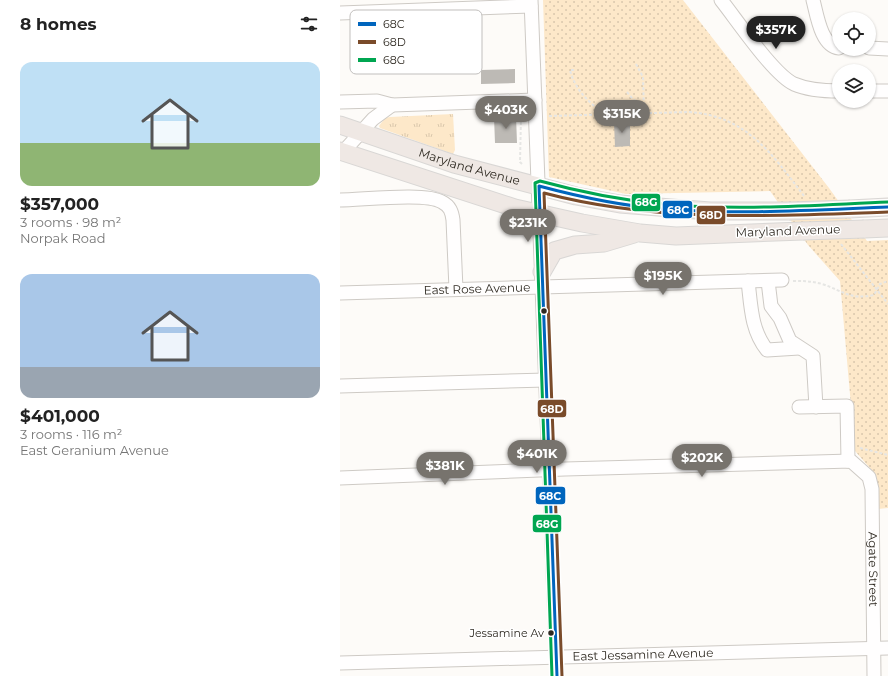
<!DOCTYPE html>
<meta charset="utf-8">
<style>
body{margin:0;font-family:Montserrat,sans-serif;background:#f2f2f2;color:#222;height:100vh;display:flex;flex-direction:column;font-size:15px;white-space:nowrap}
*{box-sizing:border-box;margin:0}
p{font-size:13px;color:#767676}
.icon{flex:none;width:22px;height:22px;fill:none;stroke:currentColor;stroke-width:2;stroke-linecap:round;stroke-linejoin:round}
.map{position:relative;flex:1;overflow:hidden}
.side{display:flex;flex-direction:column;background:#fff;width:340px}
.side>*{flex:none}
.buttons{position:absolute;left:492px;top:12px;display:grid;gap:8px}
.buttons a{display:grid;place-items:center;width:44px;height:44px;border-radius:50%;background:#fff;box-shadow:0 1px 3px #0004;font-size:20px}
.price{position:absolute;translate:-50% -34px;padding:0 9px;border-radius:14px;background:#77736d;color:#fff;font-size:13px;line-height:26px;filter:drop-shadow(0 1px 2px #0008)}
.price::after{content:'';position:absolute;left:50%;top:24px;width:12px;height:9px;margin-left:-6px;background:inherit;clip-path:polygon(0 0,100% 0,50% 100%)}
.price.on{background:#222;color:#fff}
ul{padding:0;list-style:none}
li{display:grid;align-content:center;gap:8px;height:212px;padding:0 20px}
li span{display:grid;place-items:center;height:124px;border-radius:12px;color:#555}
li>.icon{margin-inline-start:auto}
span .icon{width:72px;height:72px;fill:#fffc;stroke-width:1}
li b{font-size:17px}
h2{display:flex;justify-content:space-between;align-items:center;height:48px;padding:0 20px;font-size:17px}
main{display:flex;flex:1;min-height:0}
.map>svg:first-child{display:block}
.grass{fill:url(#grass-tufts)}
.park{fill:url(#park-dots)}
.building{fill:#bdbab5}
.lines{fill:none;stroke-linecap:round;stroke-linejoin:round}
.minor-casing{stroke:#cecac5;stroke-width:15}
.major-casing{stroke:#d9d7d5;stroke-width:19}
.path{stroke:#e6e6e4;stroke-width:2;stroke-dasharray:3 2;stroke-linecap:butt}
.minor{stroke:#fffefe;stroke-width:13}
.major{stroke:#efe8e4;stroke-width:17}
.major-bridge-casing{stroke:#d9d7d5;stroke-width:19;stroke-linecap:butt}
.major-bridge{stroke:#efe8e4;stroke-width:17}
.bus-1-casing{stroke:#fff;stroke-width:6}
.bus-2-casing{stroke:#fff;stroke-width:6}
.bus-3-casing{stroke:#fff;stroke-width:6}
.bus-1{stroke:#0065bd;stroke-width:3}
.bus-2{stroke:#7a4b2a;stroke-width:3}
.bus-3{stroke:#00a651;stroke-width:3}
.bus-dot{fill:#2f2a22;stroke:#fff;stroke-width:1.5}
.labels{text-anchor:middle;stroke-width:3;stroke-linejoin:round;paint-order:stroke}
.bus-label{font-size:11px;fill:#2f2a22;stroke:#fff;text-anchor:end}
.street-label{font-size:12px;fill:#2f2a22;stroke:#fff}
.key{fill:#fff;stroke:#c1bfbd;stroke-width:1}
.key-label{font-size:11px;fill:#2f2a22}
.line-badge{stroke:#fff;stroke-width:1.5}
.badge-label{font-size:11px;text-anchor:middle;font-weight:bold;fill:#fff}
</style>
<main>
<section class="side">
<h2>8 homes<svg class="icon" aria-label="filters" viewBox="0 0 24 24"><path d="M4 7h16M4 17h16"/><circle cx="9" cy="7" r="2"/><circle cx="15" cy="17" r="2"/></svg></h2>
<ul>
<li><span style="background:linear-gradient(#bfe0f5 65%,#8fb573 0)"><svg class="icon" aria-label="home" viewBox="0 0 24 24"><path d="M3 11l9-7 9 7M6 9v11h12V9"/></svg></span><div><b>$357,000</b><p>3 rooms · 98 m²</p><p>Norpak Road</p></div></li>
<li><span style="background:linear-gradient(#a9c7e8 75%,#9aa5b1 0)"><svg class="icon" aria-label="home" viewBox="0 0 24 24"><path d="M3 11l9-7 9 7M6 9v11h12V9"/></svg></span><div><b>$401,000</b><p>3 rooms · 116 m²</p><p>East Geranium Avenue</p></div></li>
</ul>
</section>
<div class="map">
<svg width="548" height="676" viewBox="0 0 548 676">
<defs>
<pattern id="grass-tufts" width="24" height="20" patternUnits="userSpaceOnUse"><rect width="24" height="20" fill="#fde8c9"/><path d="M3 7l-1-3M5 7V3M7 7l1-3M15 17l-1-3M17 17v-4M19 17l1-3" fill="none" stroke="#d9c7ac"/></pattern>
<pattern id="park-dots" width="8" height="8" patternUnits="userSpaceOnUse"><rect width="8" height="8" fill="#fde8c9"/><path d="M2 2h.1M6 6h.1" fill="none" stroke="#d9c7ac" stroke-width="1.8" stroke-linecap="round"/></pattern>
</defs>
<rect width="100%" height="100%" fill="#fdfbf8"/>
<path class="grass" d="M113 114 115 150 113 154 40 128 39 126 45 118 50 117Z"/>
<path class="park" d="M203 0H343L489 188 527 241 548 240V508L538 509 536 475 515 451 500 281 468 245 430 191 286 194 209 177Z"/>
<path class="building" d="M175 69V83L141 84V70Z
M176 116 177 143H155L154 117Z
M301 116 302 123H295V117Z
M274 122H290V146L275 147Z"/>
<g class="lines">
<defs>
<g id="minor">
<path d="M191 0 217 676"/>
<path d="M381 0C397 20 433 74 454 84 468 90 484 91 499 91"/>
<path d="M473 0C477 15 481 46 499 48"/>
<path d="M0 13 191 6"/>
<path d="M529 48 548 49"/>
<path d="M529 91H548"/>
<path d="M0 102 37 101 52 105 195 100"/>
<path d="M3 152 33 119 52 105"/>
<path d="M0 200C22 200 86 192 102 202 110 206 112 212 113 220L116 289"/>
<path d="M408 281C411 306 411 330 427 350L459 348"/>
<path d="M428 281 431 306 440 318 450 341 473 356 476 407"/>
<path id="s1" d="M0 293 442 280"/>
<path d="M0 386 206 380"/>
<path d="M459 407 507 406 508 461"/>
<path id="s2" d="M0 478 225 469 511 461 529 477 532 489 534 676"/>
<path id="s3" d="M0 663 548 648"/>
</g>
<g id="major">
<path id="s4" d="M0 125 114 164 236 196 280 204 370 211H449"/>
<path d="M0 151 175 208 242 223 300 233 336 236 463 231"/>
<path d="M510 209 548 207"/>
<path d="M524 229 548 228"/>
<path d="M202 272 214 251 235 245 264 243 294 234"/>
</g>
</defs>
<use href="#minor" class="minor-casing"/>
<use href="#major" class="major-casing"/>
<path class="path" d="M296 64 303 77 304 112
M234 70H230C235 90 249 103 265 114
M287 92 304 112
M209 116 349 112C407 116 432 154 464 196
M181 117 180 162 182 164
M501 244 548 304
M453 281C463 281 472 281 482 284 504 291 508 300 534 295L540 284 548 281
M520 448 548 455"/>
<use href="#minor" class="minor"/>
<use href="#major" class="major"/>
<defs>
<path id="major-bridge" d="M449 211 510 209
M463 231 524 229"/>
</defs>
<use href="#major-bridge" class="major-bridge-casing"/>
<use href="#major-bridge" class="major-bridge"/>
<defs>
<path id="bus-1" d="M217 676 199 186C240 197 281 206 324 209 399 215 473 210 548 207"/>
<path id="bus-2" d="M222 676 204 193C317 223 432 216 548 212"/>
<path id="bus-3" d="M212 676 195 183 200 181C240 192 281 200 322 204 397 211 473 205 548 202"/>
</defs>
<use href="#bus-1" class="bus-1-casing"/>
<use href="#bus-2" class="bus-2-casing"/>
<use href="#bus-3" class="bus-3-casing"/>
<use href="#bus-1" class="bus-1"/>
<use href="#bus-2" class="bus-2"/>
<use href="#bus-3" class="bus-3"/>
</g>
<g class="bus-dot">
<circle cx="204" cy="311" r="3.5"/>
<circle cx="211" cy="633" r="3.5"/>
</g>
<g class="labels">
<g class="bus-label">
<text x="204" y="637">Jessamine Av</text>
</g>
<g class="street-label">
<text dy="4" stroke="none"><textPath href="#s4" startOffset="136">Maryland Avenue</textPath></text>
<text transform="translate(448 231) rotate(-2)" y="4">Maryland Avenue</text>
<text dy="4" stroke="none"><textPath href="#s1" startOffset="137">East Rose Avenue</textPath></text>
<text dy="4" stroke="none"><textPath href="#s2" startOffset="628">Agate Street</textPath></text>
<text dy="4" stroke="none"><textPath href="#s3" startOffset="303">East Jessamine Avenue</textPath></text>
</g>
</g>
<rect x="10" y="10" width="132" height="64" rx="6" class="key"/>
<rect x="18" y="22" width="18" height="4" fill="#0065bd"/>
<rect x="18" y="40" width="18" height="4" fill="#7a4b2a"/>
<rect x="18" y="58" width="18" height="4" fill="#00a651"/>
<g class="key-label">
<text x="43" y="28">68C</text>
<text x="43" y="46">68D</text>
<text x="43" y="64">68G</text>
</g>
<g class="line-badge">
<rect x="291" y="193" width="30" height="19" rx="4" fill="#00a651"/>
<rect x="322" y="200" width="31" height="19" rx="4" fill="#0065bd"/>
<rect x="356" y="205" width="30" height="20" rx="4" fill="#7a4b2a"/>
<rect x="197" y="399" width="30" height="19" rx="4" fill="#7a4b2a"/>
<rect x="195" y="486" width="31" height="19" rx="4" fill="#0065bd"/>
<rect x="192" y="514" width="30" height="19" rx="4" fill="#00a651"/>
</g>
<g class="badge-label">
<text x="306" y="206">68G</text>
<text x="338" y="214">68C</text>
<text x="371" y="219">68D</text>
<text x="212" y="413">68D</text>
<text x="210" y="500">68C</text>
<text x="207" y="528">68G</text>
</g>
</svg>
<div class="buttons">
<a><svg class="icon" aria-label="locate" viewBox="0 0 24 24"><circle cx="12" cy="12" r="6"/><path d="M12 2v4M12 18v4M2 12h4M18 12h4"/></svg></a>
<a><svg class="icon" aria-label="layers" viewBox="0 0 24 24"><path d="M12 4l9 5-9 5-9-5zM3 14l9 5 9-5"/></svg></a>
</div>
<b class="price on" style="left:436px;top:50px">$357K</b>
<b class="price" style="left:166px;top:130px">$403K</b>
<b class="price" style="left:282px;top:134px">$315K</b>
<b class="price" style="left:188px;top:243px">$231K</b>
<b class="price" style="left:323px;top:296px">$195K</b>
<b class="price" style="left:197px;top:474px">$401K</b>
<b class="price" style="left:362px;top:478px">$202K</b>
<b class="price" style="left:105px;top:486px">$381K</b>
</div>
</main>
